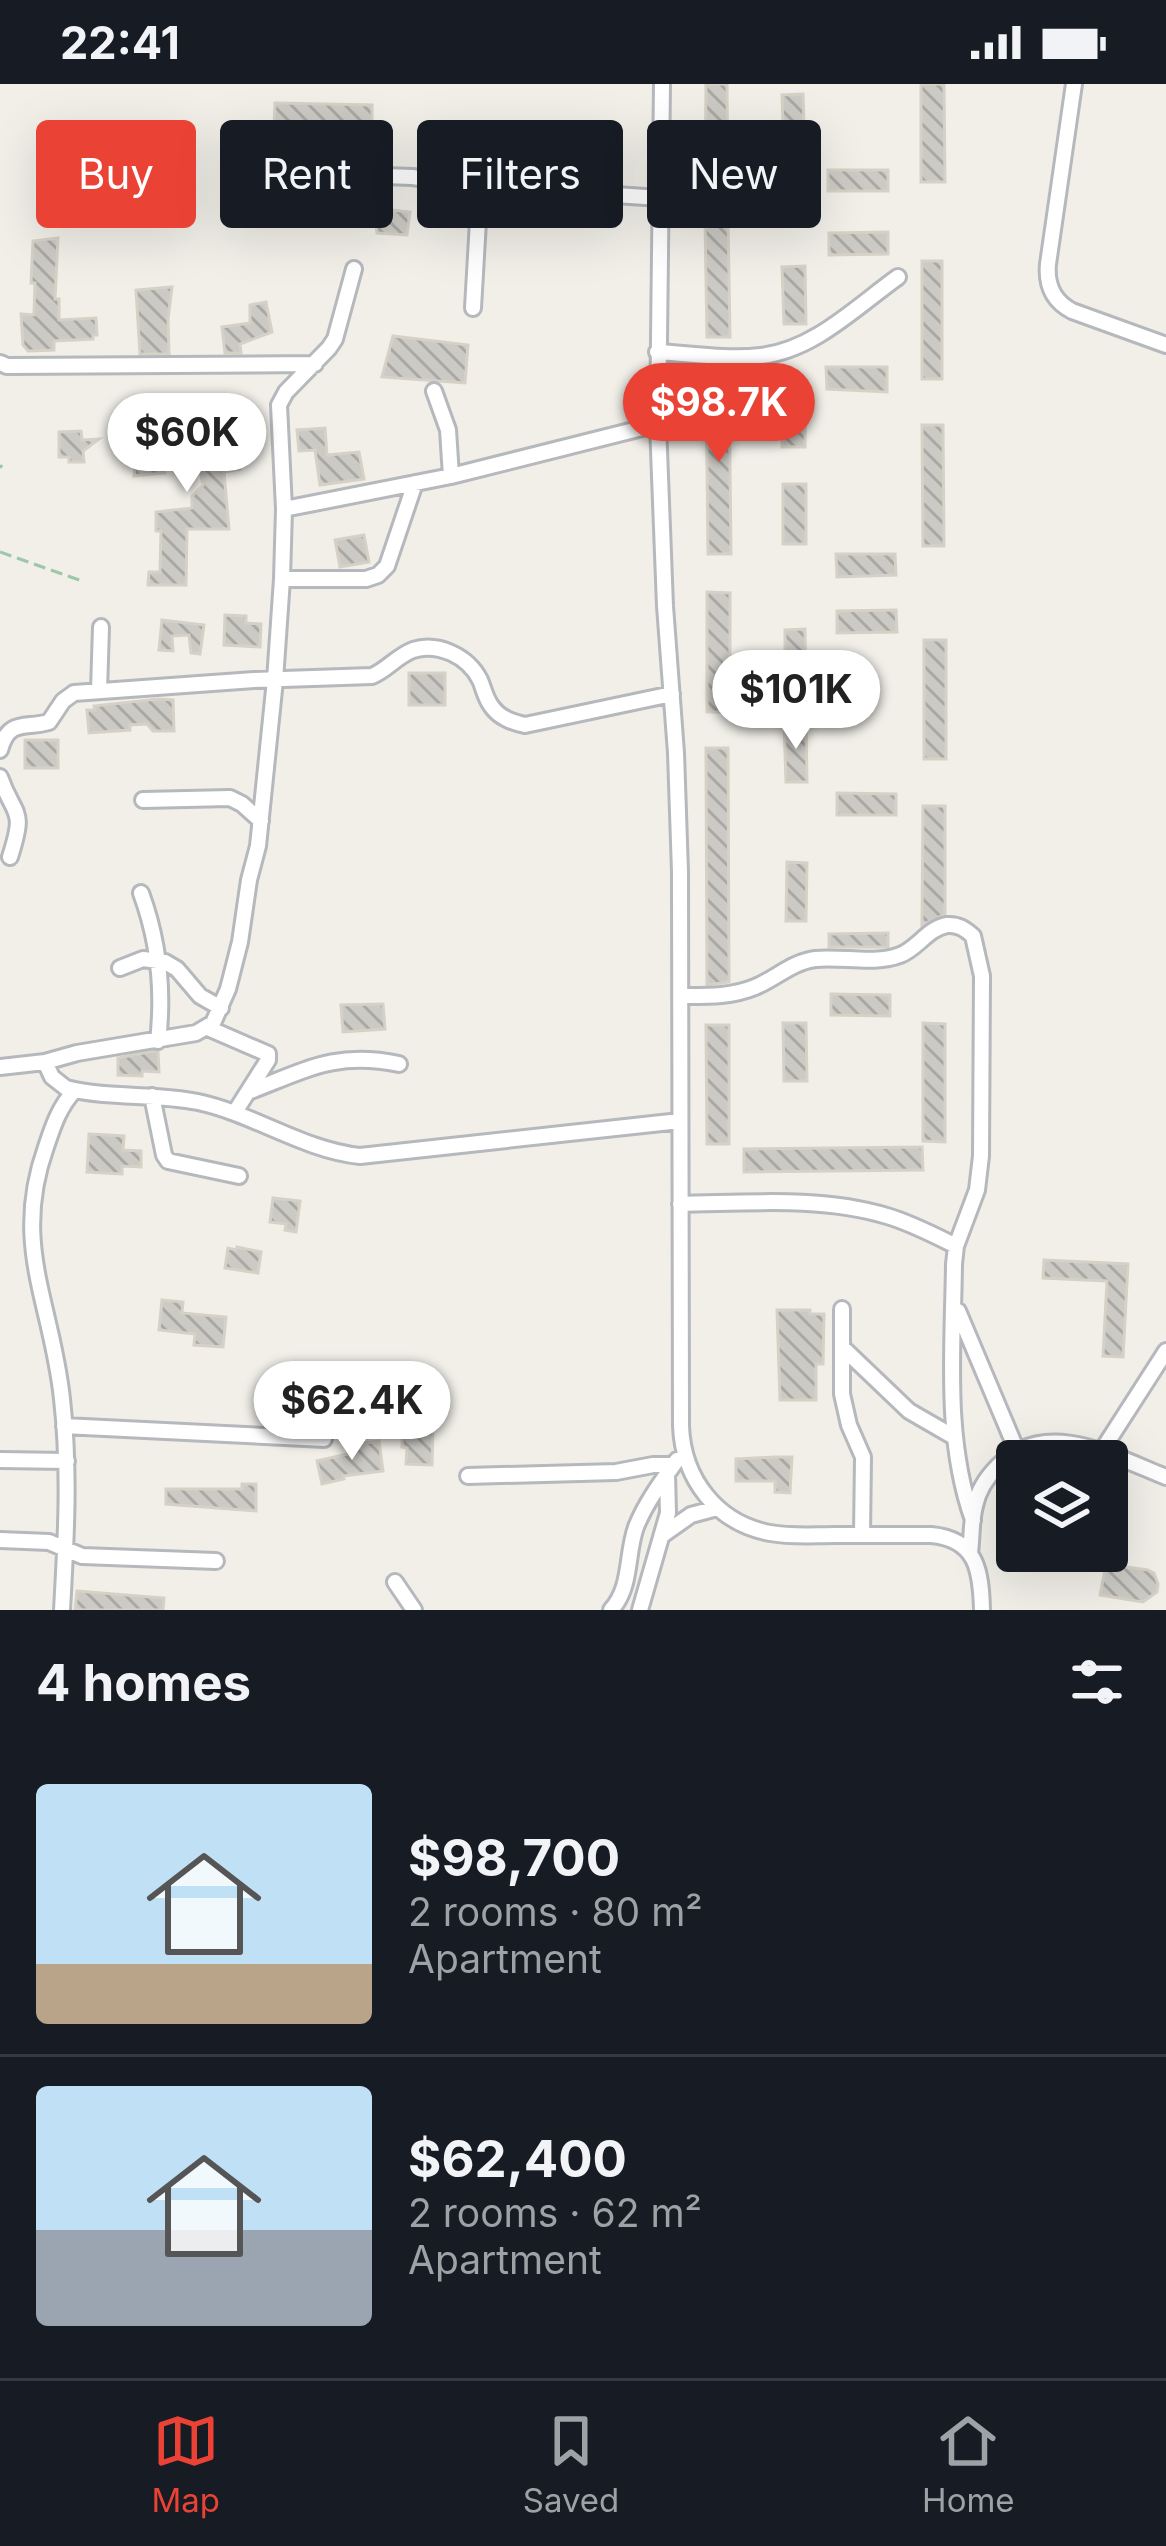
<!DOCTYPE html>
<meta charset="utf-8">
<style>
body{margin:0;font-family:Inter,sans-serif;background:#20242c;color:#f1f3f6;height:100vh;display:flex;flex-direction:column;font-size:45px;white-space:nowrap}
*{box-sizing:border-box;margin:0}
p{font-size:39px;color:#9ea1a6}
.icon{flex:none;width:66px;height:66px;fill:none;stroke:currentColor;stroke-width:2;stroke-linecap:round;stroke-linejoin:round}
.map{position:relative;height:1526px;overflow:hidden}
.sheet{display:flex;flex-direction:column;background:#171b24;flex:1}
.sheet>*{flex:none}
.guide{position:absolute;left:36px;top:36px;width:1095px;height:108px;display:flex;gap:24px}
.tools{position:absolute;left:996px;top:1356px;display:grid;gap:24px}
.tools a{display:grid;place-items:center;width:132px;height:132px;border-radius:12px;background:#171b24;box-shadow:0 12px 48px #0002;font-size:60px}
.price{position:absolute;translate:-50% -102px;padding:0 27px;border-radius:42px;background:#fff;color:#222;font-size:39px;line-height:78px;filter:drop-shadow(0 3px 6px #0008)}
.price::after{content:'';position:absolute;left:50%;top:72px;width:36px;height:27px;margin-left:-18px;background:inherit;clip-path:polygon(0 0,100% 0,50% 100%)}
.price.on{background:#ea4335;color:#fff}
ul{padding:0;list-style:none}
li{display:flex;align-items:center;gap:36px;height:300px;padding:0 36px}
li+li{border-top:3px solid #363941}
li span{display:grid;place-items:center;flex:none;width:336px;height:240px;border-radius:12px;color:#555}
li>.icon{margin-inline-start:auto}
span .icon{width:144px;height:144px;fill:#fffc;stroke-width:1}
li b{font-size:51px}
h2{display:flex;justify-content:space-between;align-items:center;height:144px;padding:0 36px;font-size:51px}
.tag{padding:0 42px;border-radius:12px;background:#171b24;box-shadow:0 12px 48px #0002;font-size:42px;line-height:108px}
.tag.on{background:#ea4335;color:#fff}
.status{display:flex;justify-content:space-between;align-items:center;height:84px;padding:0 60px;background:#171b24;direction:ltr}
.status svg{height:33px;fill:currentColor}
.menu{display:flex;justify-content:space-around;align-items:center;height:168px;border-top:3px solid #363941;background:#171b24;font-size:33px;color:#9ea1a6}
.menu a{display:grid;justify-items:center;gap:6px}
.menu .on{color:#ea4335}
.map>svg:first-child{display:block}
.building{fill:url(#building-back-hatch);stroke:#d6d1c6;stroke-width:3}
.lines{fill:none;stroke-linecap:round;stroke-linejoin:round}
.street-casing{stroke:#b5b8bc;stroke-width:20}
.path{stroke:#9cc7a9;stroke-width:3;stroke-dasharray:12 6;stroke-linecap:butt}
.street{stroke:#fff;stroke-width:14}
</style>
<div class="status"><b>22:41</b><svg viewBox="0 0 49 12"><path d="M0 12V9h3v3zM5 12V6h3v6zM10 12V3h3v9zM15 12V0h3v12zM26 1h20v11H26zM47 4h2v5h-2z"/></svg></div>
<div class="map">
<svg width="1166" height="1526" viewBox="0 0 1166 1526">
<defs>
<pattern id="building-back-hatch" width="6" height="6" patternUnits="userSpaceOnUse" patternTransform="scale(3)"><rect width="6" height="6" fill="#cccac5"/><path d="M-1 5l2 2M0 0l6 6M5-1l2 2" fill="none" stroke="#a9a8a4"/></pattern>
</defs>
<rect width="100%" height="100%" fill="#f1efe8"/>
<path class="building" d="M706 0H727L728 105H705Z
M921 0H944L945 98H921Z
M803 10 805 70H784L782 11Z
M275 19 372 21V52L274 45Z
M828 86H888V107H828Z
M374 124 410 128 407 151 377 149Z
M705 136H728L730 253H707Z
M888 148V170L829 171V149Z
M58 154 55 215H59V236L96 234 97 251H93V255L54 257V266L28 267 23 261 21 230 34 231 35 199H31L33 157Z
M922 177H942V295H922Z
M805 182 806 240H784L782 183Z
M172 203 168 235 169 270H140L136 206Z
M266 218 272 248 240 260 241 269H225L222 243 250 239V221Z
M393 252 468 261 465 299 382 293Z
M826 283H887V308L827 305Z
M706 292H729L731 470H708Z
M783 304H806L805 363H782Z
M922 341H943L944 462H923Z
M325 344 327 371 359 368 364 395 320 401 315 366 299 367 297 346Z
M185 345 184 359 232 350 240 385 224 388 229 445H187L186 501H148L149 488H160L161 447H156V428L192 424V412L203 401 196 369 170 371 171 381 163 380 165 389 134 392 136 373 128 374 129 361H140L141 351 162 350V346Z
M81 347 82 356 99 355 83 367 84 378H69V373H59V348Z
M783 400H806V460H783Z
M364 451 369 478 340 483 335 456Z
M836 470H895L896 491 837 493Z
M707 508 730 509V628H707Z
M896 526 897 548 837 549V527Z
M225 531 246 532V539L261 540 260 563 224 561Z
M162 536 204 541 200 570 191 569 189 551 172 552 173 567 159 566Z
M805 545 806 603 785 604V546Z
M924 556H946V675H924Z
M409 589H445V621H409Z
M158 615 173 616 174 647H153L147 640 130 641V646L89 649 87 626H95L94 622Z
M784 639H806L807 698H786Z
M25 656H58V684H25Z
M706 664H728L729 898 707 901Z
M837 709 896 710V731H837Z
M923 722H945V830L922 841Z
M787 778 807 779 806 837H786Z
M888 849V863H829V850Z
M831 910 890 911V932L831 931Z
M383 920 385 945 343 948 341 921Z
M783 939H806L807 997H784Z
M923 939 945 940V1058L923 1057Z
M706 941H729V1060H707Z
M154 967 158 968 159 988 142 987V992L118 991V974Z
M89 1050 124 1052 123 1066 141 1067V1083L122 1082V1090L87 1088Z
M922 1063 923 1086 744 1088V1065Z
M273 1114 300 1117 296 1148 285 1146 286 1140 270 1138Z
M237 1163 261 1168 258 1189 225 1184 228 1164 236 1166Z
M1044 1176 1128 1180 1123 1273 1103 1272 1107 1197 1043 1194Z
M162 1216 183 1218 182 1229 226 1233 223 1263 194 1261 195 1250 159 1246Z
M777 1226H810V1230H824L823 1280H816V1316H780Z
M412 1343 433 1344 432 1381 406 1380 407 1364 402 1363 403 1345 412 1346Z
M379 1357 383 1387 343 1392 344 1395 322 1400 317 1377 352 1369 351 1361Z
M775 1373H792L790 1409 775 1408V1397H736V1375Z
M242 1400H256V1427L166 1420V1405H242Z
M1106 1480 1148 1486 1154 1489 1158 1500 1157 1508 1143 1518 1100 1511Z
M77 1507 164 1514 163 1526H75Z"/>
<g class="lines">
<defs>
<path id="street" d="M662 0 658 340 665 522 676 669 680 788 681 1342C683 1394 716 1439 770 1449 792 1453 814 1451 836 1451 868 1451 899 1451 931 1451 977 1455 981 1487 982 1526
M1074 0 1048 180C1046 201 1053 217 1072 227L1166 261
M331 90 412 93 480 102 660 114
M473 224 480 102
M657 268C691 270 727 276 761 272 814 266 856 223 898 193
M0 279 7 282 315 280
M434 307 448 346 451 392
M284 425 451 392 658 340
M282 495H366L378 491 387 482 415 399
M99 607 101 543
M0 666C9 634 25 645 49 638L63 617 74 609 254 596 372 592C387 586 397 572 413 566 438 558 468 572 480 596 484 605 485 614 492 623 500 634 512 638 525 641L672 610
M0 693C15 735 26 723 10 773
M143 716 230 714 242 720 261 737
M141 809C159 858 164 905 158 957
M120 884 143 875 165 878 177 885 200 912 221 924
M680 912C706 912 731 913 755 903 775 895 792 878 815 875 842 872 874 881 900 871 917 865 928 844 947 841 958 840 965 845 973 852L982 892 981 1072 977 1106 956 1162 954 1180C953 1265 944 1355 973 1436
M208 944 268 970V976L235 1028
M45 978 52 993 66 1004C109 1015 155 1009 198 1018 254 1030 303 1066 360 1072L680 1037
M0 983 45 978 77 969 196 949 213 939 228 905 240 858 249 796 258 762 275 596 282 495 284 425 279 321 286 308 329 264 335 255 354 185
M248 1008C306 986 335 967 399 980
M152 1012 164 1071 168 1077 239 1092
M680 1120C748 1119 821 1112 887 1132 911 1139 934 1151 956 1162
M842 1225V1310L849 1341 863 1373 862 1451
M958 1227 1017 1367
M842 1263 909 1327 954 1353
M64 1342 324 1355
M1101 1368 1166 1267
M0 1376 67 1377
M468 1392 616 1388 653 1381H673
M664 1450 691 1431 717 1424
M0 1456 49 1458 82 1472 216 1477
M970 1469C972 1454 971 1437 975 1422 978 1407 987 1393 998 1382 1046 1333 1115 1373 1166 1393
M395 1498 414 1526
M62 1526C66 1455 70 1386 62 1315 52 1219 11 1161 46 1063 53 1042 59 1023 75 1006
M611 1526C632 1503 626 1471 636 1443 646 1418 662 1397 677 1376
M640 1526 668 1429 667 1390"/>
</defs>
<use href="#street" class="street-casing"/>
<path class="path" d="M0 384 2 381
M0 468 82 497"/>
<use href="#street" class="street"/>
</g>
</svg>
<div class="tools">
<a><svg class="icon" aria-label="layers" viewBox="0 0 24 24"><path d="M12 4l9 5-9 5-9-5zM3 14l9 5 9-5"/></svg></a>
</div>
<b class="price on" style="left:719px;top:381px">$98.7K</b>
<b class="price" style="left:187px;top:411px">$60K</b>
<b class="price" style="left:796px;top:668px">$101K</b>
<b class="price" style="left:352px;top:1379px">$62.4K</b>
<div class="guide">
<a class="tag on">Buy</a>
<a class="tag">Rent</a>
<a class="tag">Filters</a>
<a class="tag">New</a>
</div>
</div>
<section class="sheet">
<h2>4 homes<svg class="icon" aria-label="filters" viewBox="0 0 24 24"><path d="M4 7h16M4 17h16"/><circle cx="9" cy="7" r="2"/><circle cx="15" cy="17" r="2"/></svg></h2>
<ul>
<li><span style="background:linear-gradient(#bfe0f5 75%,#b9a48a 0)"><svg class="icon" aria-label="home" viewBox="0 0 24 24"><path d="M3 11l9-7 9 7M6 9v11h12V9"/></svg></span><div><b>$98,700</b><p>2 rooms · 80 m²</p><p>Apartment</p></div></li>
<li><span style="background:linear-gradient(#bfe0f5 60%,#9aa5b1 0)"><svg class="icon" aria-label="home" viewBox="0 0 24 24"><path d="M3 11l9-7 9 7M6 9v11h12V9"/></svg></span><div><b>$62,400</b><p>2 rooms · 62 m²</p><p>Apartment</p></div></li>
</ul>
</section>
<nav class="menu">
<a class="on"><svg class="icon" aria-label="map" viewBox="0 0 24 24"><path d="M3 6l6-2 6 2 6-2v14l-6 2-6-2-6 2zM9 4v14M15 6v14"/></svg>Map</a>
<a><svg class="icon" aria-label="saved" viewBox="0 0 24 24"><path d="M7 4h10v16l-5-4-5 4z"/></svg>Saved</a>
<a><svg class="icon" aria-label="home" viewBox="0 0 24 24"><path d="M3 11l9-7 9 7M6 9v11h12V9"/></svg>Home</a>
</nav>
